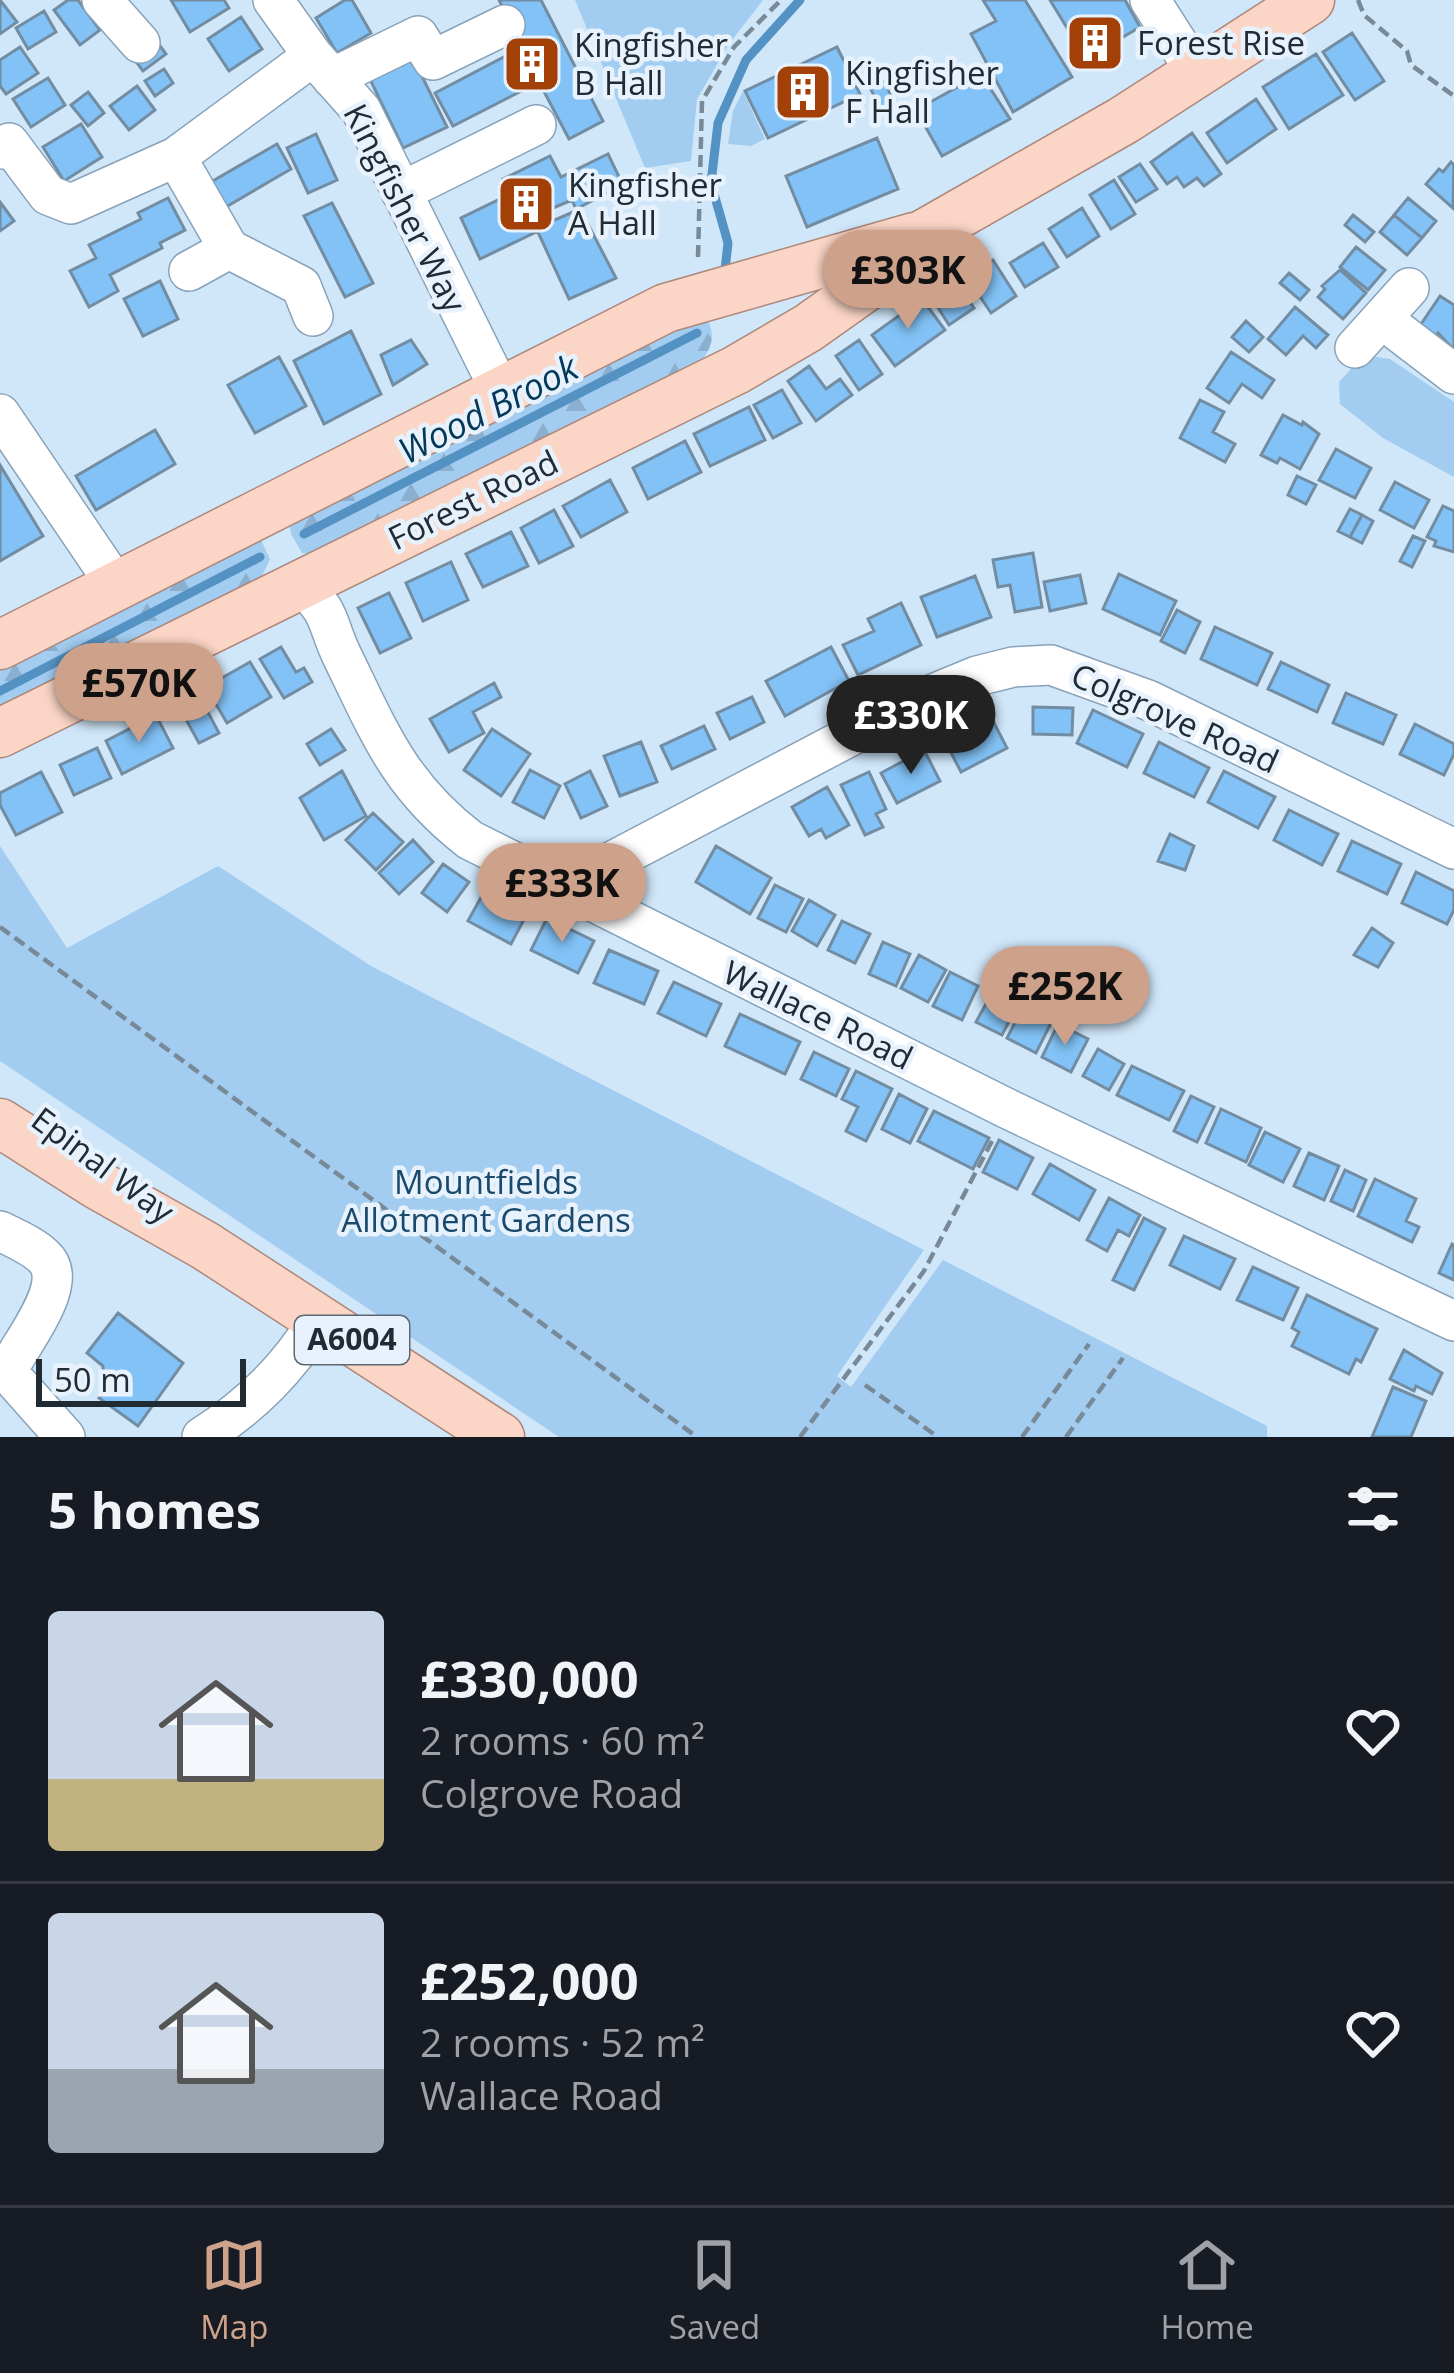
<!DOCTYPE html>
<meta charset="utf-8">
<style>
body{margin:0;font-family:"Open Sans",sans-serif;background:#242831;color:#f1f3f6;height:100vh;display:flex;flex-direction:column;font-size:45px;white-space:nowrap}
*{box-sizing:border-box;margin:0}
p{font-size:39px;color:#9ea1a6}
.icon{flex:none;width:66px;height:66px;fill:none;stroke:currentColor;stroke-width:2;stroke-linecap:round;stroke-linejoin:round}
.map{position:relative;height:1437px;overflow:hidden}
.side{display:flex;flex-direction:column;background:#171b24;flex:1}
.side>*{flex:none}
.scale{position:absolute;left:36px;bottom:30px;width:210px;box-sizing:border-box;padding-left:12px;border:6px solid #202b34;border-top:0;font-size:33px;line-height:42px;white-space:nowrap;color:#202b34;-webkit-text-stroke:9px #e7f2fc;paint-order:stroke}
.price{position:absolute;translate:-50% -102px;padding:0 27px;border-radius:42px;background:#cea28a;color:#111;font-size:39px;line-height:78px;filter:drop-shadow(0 3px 6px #0008)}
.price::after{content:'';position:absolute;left:50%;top:72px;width:36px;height:27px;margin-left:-18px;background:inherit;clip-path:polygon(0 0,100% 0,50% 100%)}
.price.on{background:#222;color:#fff}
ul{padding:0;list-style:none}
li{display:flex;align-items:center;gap:36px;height:300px;padding:0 48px}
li+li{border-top:3px solid #363941}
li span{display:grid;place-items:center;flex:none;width:336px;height:240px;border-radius:12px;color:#555}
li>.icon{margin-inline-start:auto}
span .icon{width:144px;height:144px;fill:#fffc;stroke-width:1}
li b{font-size:51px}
h2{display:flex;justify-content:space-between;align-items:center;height:144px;padding:0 48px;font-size:51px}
.tab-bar{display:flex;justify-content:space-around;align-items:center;height:168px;border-top:3px solid #363941;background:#171b24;font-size:33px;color:#9ea1a6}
.tab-bar a{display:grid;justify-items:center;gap:6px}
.tab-bar .on{color:#cea28a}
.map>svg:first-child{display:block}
.green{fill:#a2ccf0}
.forest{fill:url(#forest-firs)}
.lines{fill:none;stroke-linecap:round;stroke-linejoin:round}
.stream{stroke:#5492c4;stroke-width:9}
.building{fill:#82c2f6;stroke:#728ca2;stroke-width:3}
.minor-casing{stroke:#88a2b9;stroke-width:42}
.major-casing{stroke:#ad877a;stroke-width:51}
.path{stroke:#788997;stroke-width:4.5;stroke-dasharray:12 6;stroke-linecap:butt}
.minor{stroke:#fff;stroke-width:39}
.major{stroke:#fbd5c5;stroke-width:48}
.labels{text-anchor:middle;stroke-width:9;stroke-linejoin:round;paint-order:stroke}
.shield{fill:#e7f2fc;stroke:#5c6770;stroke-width:3}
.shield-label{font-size:30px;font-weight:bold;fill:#202b34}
.poi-label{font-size:33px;fill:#202b34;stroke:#e7f2fc;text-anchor:start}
.street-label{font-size:33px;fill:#202b34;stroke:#e7f2fc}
.park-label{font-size:33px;fill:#1a496b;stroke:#e7f2fc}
.water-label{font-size:36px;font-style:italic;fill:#043859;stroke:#e7f2fc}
</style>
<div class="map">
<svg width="1454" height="1437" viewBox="0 0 1454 1437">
<defs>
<pattern id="forest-firs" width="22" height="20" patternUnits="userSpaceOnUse" patternTransform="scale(3)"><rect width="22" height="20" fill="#a2ccf0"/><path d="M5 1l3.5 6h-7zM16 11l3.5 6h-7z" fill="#8bafce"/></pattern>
</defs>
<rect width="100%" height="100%" fill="#d0e7fa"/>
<path class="green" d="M575 0H763L729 44 697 99 691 161 645 168Z
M743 91 765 139 751 146 728 144 733 111Z
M1376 357 1390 359 1454 402V477L1383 438 1340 404 1339 382 1351 369Z
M0 846 67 948 218 866 371 966 924 1250 837 1376 851 1387 943 1260 1267 1426V1437H559L0 1061Z"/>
<path class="forest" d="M705 315C715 333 714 343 703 359L309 554 302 553 291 534 289 519Z
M260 538 270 559 262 576 0 711V657Z"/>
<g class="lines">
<path class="stream" d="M725 270 728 243 711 183 718 123 746 60 800 0
M304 534 697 333
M0 691 260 557"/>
</g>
<path class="building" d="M0 0 17 22 0 34Z
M68 0H78L100 30 80 45 54 10Z
M171 0H224L229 8 190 32Z
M345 0H352L371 33 337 53 316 18Z
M499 0H541L603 121 569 139 539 82 453 126 435 93 523 47Z
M983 0H1025L1072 77 1013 112 971 34 996 21Z
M1050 0H1125L1140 27 1086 59Z
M44 11 56 32 28 49 16 28Z
M241 17 262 49 229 71 208 39Z
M1352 33 1384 81 1355 100 1323 52Z
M152 35 166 54 143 71 129 52Z
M20 47 38 73 6 94 0 86V60Z
M837 47 860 94 768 138 745 91Z
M410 52 447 127 403 148 367 73Z
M1316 54 1343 95 1289 129 1263 87Z
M164 69 173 83 155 96 145 81Z
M981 74 1010 119 942 156 916 110Z
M48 78 65 105 31 127 13 99Z
M884 81 897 107 884 114 870 88Z
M137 86 155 110 129 130 110 106Z
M88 92 104 113 88 126 71 105Z
M1256 99 1276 129 1227 163 1207 133Z
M81 124 102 157 64 181 43 147Z
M1192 133 1221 174 1204 186 1197 178 1184 187 1177 177 1167 184 1151 162Z
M316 134 337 180 308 193 287 148Z
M877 138 898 189 807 227 786 176Z
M277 144 291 169 219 211 204 186Z
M608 154 623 185 576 209 572 200 529 218 536 232 480 259 461 218 510 194 503 179 550 156 561 177Z
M1451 162 1454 165 1453 208 1426 184 1439 169 1443 172Z
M1140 164 1157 189 1136 202 1119 177Z
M1114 180 1135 214 1111 229 1090 195Z
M168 198 185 230 160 243 162 248 110 275 118 291 89 307 70 271 96 258 89 245 141 219 138 213Z
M1408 198 1436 221 1422 238 1394 215Z
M0 202 14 221 0 231Z
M332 203 373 283 345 297 304 216Z
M1082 208 1099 236 1067 257 1049 229Z
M580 209 616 278 569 299 536 228Z
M1353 215 1374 232 1365 242 1345 225Z
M1394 215 1422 238 1407 255 1380 232Z
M1043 243 1058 267 1025 287 1010 263Z
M1356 247 1385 270 1368 290 1340 267Z
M993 260 1016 296 991 313 967 277Z
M1340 270 1366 293 1343 319 1318 297 1325 289 1322 286Z
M1289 273 1309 290 1300 300 1280 283Z
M955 279 974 308 949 325 930 295Z
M160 281 178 319 143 336 124 299Z
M1440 296 1454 305V350L1438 333 1435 338 1419 327Z
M922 299 945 330 895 366 872 335Z
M1295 307 1328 335 1316 348 1303 336 1286 355 1268 339Z
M1246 321 1263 337 1249 352 1232 337Z
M351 331 381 394 324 424 294 361Z
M411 340 427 364 393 385 381 355Z
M859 340 882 374 859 390 836 356Z
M1231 352 1274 380 1262 398 1242 384 1229 403 1207 388Z
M279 357 306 406 255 433 228 385Z
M809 366 826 389 840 379 852 395 816 421 788 381Z
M782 390 801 423 773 438 754 405Z
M1200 400 1224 412 1213 432 1235 444 1225 462 1180 438Z
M749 407 765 440 710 466 694 434Z
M1283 415 1302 425 1303 422 1319 434 1300 469 1280 458 1277 463 1261 455Z
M155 430 175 464 96 510 76 476Z
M685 441 701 472 648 499 633 468Z
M1336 449 1371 468 1355 498 1319 480Z
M0 465 43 536 0 561Z
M1297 476 1316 485 1306 504 1288 495Z
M610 480 627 512 581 537 563 506Z
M1395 482 1429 500 1414 528 1380 510Z
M1443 506 1454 511V552L1434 546 1436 541 1427 537Z
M1350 509 1362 515 1350 537 1338 531Z
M554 510 573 546 539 563 521 528Z
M1362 515 1373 521 1362 543 1350 537Z
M511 532 528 566 483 587 466 554Z
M1413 536 1425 541 1412 567 1400 561Z
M1033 553 1042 607 1015 612 1010 585 998 587 993 560Z
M451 562 468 600 423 621 406 583Z
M1119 574 1176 601 1160 635 1103 609Z
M1080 575 1086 603 1050 611 1044 582Z
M975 576 991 617 937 637 921 597Z
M389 593 411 638 380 653 358 608Z
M901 603 921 645 858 675 843 645 874 631 868 619Z
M1177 610 1200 622 1185 653 1161 641Z
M1215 627 1272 653 1257 685 1201 659Z
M281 647 296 672 304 668 312 682 284 698 260 659Z
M831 647 849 681 785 716 766 681Z
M250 662 271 697 227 723 206 687Z
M1281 662 1329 685 1317 712 1268 689Z
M494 683 501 697 473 712 484 733 449 752 430 719Z
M1346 693 1396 715 1383 744 1333 723Z
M752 697 764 722 730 739 717 713Z
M203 703 219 733 199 743 183 714Z
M1033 707 1073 708 1072 735 1033 734Z
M1093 710 1143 734 1127 767 1077 743Z
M156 715 173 748 122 774 106 741Z
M992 719 1007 748 961 772 946 743Z
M1415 724 1454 744V754L1444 775 1400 754Z
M704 726 715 749 672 769 661 746Z
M331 729 345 750 320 765 307 744Z
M492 729 530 754 501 796 464 770Z
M641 742 657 782 620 796 604 756Z
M1159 742 1209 768 1194 797 1144 773Z
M97 748 111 778 74 795 60 765Z
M924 750 940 781 897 803 881 773Z
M530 770 560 786 544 818 513 802Z
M342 771 366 816 324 840 300 798Z
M590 771 607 806 581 818 565 784Z
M1224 771 1275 797 1258 828 1208 802Z
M41 772 62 812 16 835 0 805V793Z
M869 772 886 809 876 814 883 827 865 835 841 785Z
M827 787 849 825 826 838 821 829 809 836 792 807Z
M1289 810 1338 834 1322 865 1274 840Z
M373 813 403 842 376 870 346 840Z
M1170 834 1194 846 1185 870 1158 861Z
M413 840 433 862 399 894 379 873Z
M1352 841 1401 864 1387 894 1338 871Z
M716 846 771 878 750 914 696 882Z
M443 864 469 882 447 912 422 893Z
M1416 872 1454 891V910L1447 924 1402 903Z
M775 885 803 899 786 932 758 918Z
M485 890 528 912 511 944 468 921Z
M809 900 835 915 817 946 792 931Z
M547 918 594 941 578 973 531 950Z
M842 921 870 934 855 963 828 950Z
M1372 928 1393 943 1378 967 1354 955Z
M883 942 910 954 896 986 869 974Z
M609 950 658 971 644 1004 594 983Z
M919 955 946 970 928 1002 901 988Z
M950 972 978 986 962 1020 933 1006Z
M674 982 721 1004 706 1036 658 1013Z
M992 993 1017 1006 1002 1035 976 1022Z
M1022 1009 1051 1023 1036 1053 1007 1038Z
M740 1014 800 1042 785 1074 725 1046Z
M1058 1024 1088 1039 1071 1072 1042 1057Z
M1098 1049 1124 1064 1109 1090 1083 1076Z
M814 1052 849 1069 836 1096 801 1079Z
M1132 1066 1184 1091 1169 1120 1117 1095Z
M856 1071 892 1089 866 1141 846 1131 858 1107 842 1099Z
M899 1094 927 1109 910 1143 882 1129Z
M1191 1096 1214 1107 1197 1142 1174 1131Z
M1221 1109 1261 1128 1246 1162 1206 1143Z
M934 1111 989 1138 973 1169 918 1141Z
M1265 1132 1300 1149 1283 1182 1249 1165Z
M999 1140 1033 1158 1017 1189 983 1172Z
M1309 1153 1339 1166 1324 1200 1294 1186Z
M1050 1164 1095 1190 1079 1220 1033 1194Z
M1345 1170 1366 1180 1353 1211 1331 1201Z
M1375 1179 1416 1199 1406 1221 1419 1227 1412 1242 1358 1216Z
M1109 1198 1140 1215 1129 1236 1118 1230 1107 1251 1087 1240Z
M1144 1218 1165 1229 1134 1290 1113 1280Z
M1184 1236 1235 1259 1220 1289 1170 1265Z
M1452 1244 1454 1245V1280L1439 1273Z
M1253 1267 1298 1288 1283 1320 1237 1300Z
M1307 1295 1377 1329 1361 1362 1356 1359 1349 1374 1292 1346 1299 1332 1292 1328Z
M118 1313 183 1363 138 1426 99 1398 104 1392 103 1366 87 1353Z
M1404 1350 1442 1373 1432 1394 1416 1386 1414 1391 1390 1379Z
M1393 1387 1426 1401 1411 1437H1372Z"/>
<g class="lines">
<defs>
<path id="minor" d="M102 0 140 43
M273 0 313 56
M1150 0 1196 72
M332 78 418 36 433 60 505 25
M0 149 9 143 48 195 71 204 176 157 313 56 361 110 500 390
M176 157 229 249 189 271
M401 192 536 125
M229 249 301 286 313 316
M1382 319 1454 374
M1355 348 1409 288
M0 414 116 585
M302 586C333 614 326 624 343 658 380 734 400 786 470 840L1008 1109 1454 1321
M585 900 593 881 609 863 919 700 977 676 1013 667 1051 665 1148 700 1454 849
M0 1231C14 1238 31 1245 43 1256 73 1282 21 1342 8 1370
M0 1364 65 1437
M202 1437C252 1405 288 1369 319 1319"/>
<path id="major" d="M0 645 666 308 914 237
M0 733 736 370 808 328 863 289 924 234 1124 120 1310 0
M0 1123 96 1184 204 1245 500 1437"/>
</defs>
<use href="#minor" class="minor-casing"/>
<use href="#major" class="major-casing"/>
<path class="path" d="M1358 0 1364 15 1407 51 1411 65 1454 96
M698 257 702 101 734 47 781 0
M0 927 697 1437
M865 1385 938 1437
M800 1437 924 1271 992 1141
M1022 1437 1089 1344
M1066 1437 1123 1358"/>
<use href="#minor" class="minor"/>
<use href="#major" class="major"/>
</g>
<defs>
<symbol id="building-square" viewBox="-11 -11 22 22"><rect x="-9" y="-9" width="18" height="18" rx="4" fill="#a34007" stroke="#e7f2fc"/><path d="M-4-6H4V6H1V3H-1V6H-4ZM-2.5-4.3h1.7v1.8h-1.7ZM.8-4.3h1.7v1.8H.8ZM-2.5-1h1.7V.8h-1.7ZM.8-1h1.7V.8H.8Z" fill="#fff"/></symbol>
</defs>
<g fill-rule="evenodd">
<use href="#building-square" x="1062" y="10" width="66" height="66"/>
<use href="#building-square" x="499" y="31" width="66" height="66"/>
<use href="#building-square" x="770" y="59" width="66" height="66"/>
<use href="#building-square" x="493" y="171" width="66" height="66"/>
</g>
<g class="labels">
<rect class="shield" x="295" y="1316" width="114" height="48" rx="9"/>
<g class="shield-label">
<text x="352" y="1350">A6004</text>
</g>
<g class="poi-label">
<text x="1137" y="55">Forest Rise</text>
<text x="574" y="57">Kingfisher<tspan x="574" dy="38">B Hall</tspan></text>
<text x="845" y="85">Kingfisher<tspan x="845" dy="38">F Hall</tspan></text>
<text x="568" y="197">Kingfisher<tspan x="568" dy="38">A Hall</tspan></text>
</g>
<g class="street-label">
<text transform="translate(405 208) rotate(63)" y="12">Kingfisher Way</text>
<text transform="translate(473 500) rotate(-26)" y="12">Forest Road</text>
<text transform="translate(1175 718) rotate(24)" y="12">Colgrove Road</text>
<text transform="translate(818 1015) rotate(26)" y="12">Wallace Road</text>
<text transform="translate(103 1165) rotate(37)" y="12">Epinal Way</text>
</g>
<g class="park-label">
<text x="486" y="1194">Mountfields<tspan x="486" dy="38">Allotment Gardens</tspan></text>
</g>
<g class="water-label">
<text transform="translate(488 409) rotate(-27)" y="13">Wood Brook</text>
</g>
</g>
</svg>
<div class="scale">50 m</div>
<b class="price" style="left:908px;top:332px">£303K</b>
<b class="price" style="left:139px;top:745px">£570K</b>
<b class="price on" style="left:911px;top:777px">£330K</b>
<b class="price" style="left:562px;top:945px">£333K</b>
<b class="price" style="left:1065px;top:1048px">£252K</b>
</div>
<section class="side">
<h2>5 homes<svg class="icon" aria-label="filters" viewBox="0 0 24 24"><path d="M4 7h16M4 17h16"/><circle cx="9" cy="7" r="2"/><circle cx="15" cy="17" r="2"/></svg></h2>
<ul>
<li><span style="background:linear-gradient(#c9d6e8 70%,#c2b280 0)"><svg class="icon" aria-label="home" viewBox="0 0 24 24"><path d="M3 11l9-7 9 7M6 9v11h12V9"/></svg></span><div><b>£330,000</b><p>2 rooms · 60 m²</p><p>Colgrove Road</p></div><svg class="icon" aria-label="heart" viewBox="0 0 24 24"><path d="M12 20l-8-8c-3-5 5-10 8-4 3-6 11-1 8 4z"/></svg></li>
<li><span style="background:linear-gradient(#c9d6e8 65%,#9aa5b1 0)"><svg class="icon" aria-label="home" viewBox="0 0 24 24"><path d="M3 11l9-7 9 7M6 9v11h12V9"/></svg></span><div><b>£252,000</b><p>2 rooms · 52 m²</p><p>Wallace Road</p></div><svg class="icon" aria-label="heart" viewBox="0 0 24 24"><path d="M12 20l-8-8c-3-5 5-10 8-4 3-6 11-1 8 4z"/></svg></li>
</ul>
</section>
<nav class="tab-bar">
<a class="on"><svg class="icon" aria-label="map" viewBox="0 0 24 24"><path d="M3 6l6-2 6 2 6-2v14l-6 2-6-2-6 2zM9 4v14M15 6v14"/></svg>Map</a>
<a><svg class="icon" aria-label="saved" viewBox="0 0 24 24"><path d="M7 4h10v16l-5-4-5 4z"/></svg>Saved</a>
<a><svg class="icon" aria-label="home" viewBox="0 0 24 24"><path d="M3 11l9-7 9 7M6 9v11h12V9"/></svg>Home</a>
</nav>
